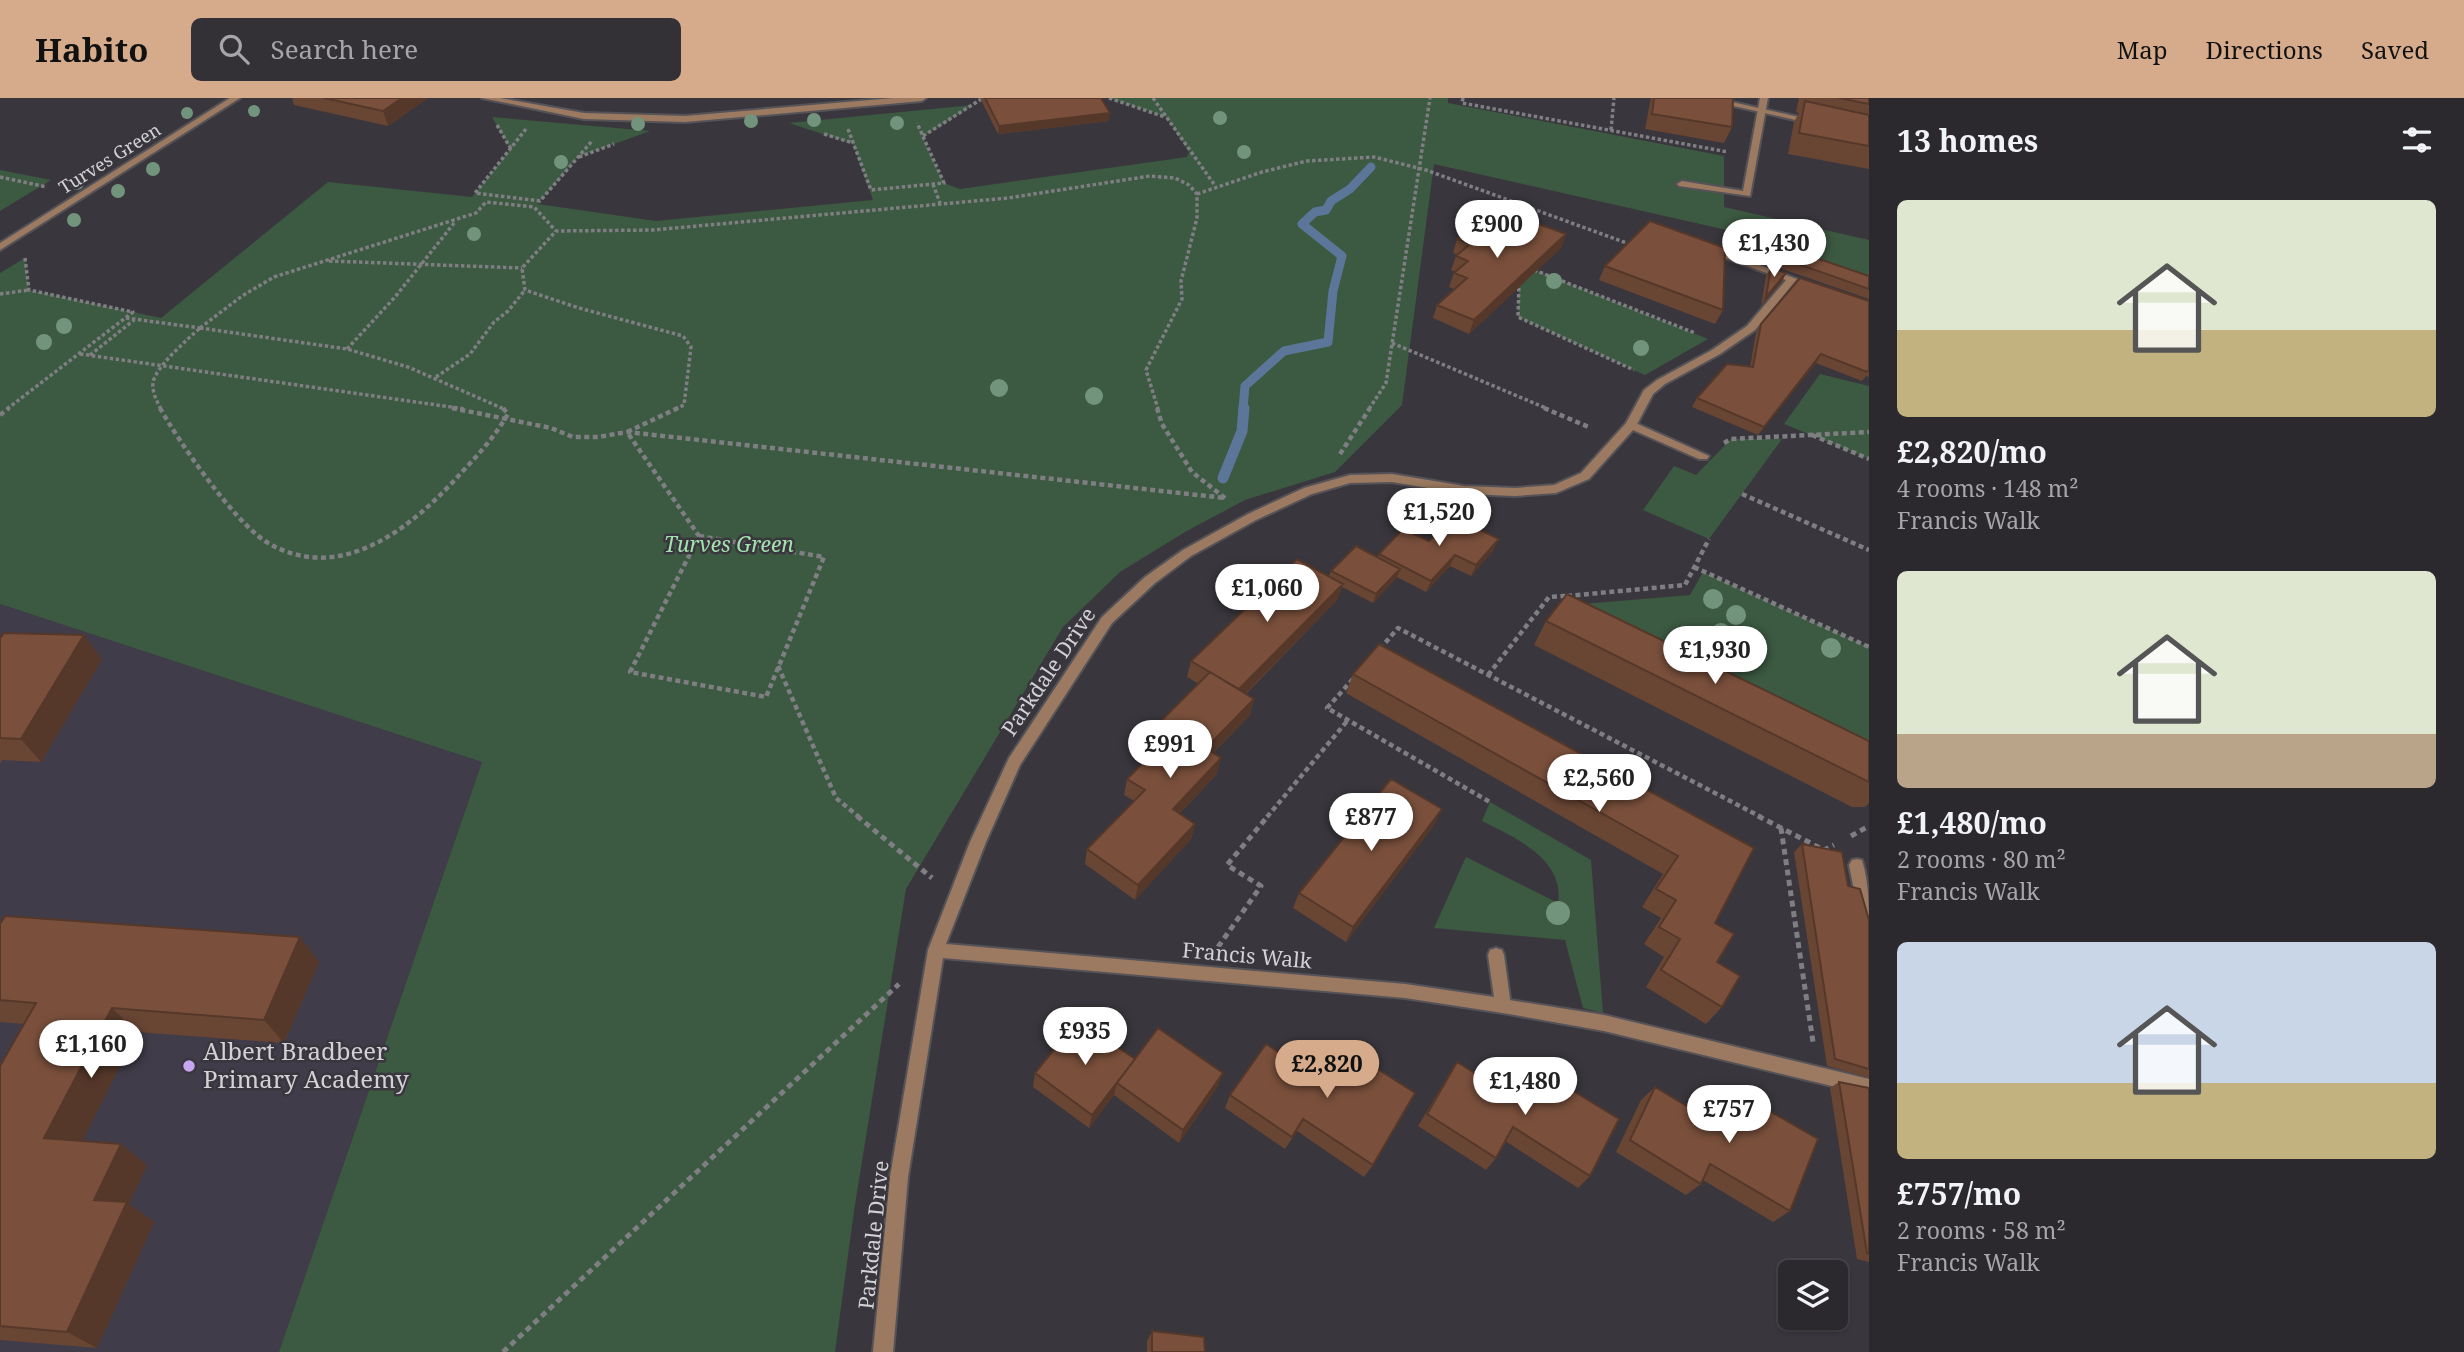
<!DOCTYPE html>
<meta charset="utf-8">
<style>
body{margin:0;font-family:"Noto Serif",serif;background:#333136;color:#f1f3f6;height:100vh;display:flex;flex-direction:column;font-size:26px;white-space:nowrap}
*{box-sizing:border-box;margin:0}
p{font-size:23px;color:#a6a6aa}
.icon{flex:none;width:38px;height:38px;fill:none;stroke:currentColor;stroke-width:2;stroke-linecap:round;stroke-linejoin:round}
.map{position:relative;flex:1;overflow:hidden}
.sheet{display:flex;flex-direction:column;background:#2b292e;width:595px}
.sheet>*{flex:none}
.tools{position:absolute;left:1778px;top:1162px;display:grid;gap:14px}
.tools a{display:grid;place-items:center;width:70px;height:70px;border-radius:10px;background:#2b292e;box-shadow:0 2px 5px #0004,0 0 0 2px #47454a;font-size:35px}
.price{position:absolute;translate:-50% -60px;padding:0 16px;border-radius:24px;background:#fff;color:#222;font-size:23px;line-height:46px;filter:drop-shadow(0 2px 4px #0008)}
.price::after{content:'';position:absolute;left:50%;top:42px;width:21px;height:16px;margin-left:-10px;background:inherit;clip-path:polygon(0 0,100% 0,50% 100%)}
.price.on{background:#d6ab8b;color:#111}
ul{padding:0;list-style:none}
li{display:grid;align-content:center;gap:14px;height:371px;padding:0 28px}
li span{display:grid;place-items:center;height:217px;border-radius:10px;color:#555}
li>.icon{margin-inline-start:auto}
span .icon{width:126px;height:126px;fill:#fffc;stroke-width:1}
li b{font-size:30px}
h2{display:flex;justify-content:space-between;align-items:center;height:84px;padding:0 28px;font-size:30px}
header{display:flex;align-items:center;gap:42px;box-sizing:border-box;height:98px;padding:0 35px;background:#d6ab8b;color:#111}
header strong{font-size:33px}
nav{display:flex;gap:38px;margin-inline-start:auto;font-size:24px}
.search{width:490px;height:63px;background:#333136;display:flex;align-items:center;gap:18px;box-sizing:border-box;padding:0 24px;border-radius:10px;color:#a6a6aa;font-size:26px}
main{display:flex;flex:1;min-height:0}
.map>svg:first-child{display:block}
.built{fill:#403c49}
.green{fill:#3c5941}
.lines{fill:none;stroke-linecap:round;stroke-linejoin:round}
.stream-far1{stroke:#5c769a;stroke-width:9}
.stream{stroke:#5c769a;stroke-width:11}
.service-casing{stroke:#555358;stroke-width:4}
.minor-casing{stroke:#555358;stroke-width:4}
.tertiary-casing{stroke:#555358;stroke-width:4}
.path-far2{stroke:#7f7e83;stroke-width:3.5;stroke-dasharray:3.5 2.5;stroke-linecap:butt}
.path-far1{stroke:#7f7e83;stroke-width:4.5;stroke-dasharray:5 3.5;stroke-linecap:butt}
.path{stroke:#7f7e83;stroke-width:5;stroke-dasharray:6 4.5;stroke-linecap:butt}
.service{fill:#9c7a61;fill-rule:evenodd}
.minor{fill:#9c7a61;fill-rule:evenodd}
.tertiary{fill:#9c7a61;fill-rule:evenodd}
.tree{fill:#73947c}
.wall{fill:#694534}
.shaded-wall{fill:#55382a}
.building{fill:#7a503c;stroke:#55382a;stroke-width:2}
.poi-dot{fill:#c6a6f0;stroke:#39373d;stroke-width:2.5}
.labels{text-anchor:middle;stroke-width:5;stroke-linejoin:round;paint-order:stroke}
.far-street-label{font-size:18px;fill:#d2d1d5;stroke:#39373d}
.park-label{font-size:21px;font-style:italic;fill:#a3e1af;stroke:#39373d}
.street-label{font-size:21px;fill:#d2d1d5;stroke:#39373d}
.near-poi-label{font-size:24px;fill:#d2d1d5;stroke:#39373d;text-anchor:start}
</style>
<header>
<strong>Habito</strong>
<div class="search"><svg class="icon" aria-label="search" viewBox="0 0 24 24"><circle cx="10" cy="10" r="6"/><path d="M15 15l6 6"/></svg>Search here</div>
<nav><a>Map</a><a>Directions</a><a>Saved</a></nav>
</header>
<main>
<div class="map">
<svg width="1869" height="1254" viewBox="0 0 1869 1254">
<rect width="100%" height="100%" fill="#39373d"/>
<path class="built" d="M0 506 482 664 279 1254H0Z"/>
<path class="green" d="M1109 0H1448V5L1724 58V109L1869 142V180L1731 133 1434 66 1402 307 1335 374 1245 402 1185 434 1120 474 1063 529 906 791 854 1113 835 1254H279L482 664 0 506V175L25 160 29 192 161 220 328 84 472 99 510 51 492 19 650 33 578 59 538 106 656 123 873 102 853 46 789 25 973 7 923 39 944 85 960 91 1187 59 1189 54 1166 19Z
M0 72 51 82 0 113Z
M1520 166 1708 241 1645 277 1518 219Z
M1820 276 1869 288V361L1784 326Z
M1731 341H1782L1709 441 1643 412 1674 368 1696 377Z
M1703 474 1869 549V645L1583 506 1690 497Z
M1490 704 1591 762 1603 915 1583 910 1565 842 1434 830 1466 759 1558 805C1565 761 1514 739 1482 723Z"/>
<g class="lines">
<path class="stream-far1" d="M1243 311 1245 288 1284 253 1328 244 1333 193 1342 158 1302 126 1315 114 1326 112 1331 103 1350 91 1371 69"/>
<path class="stream" d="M1223 380 1242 333 1244 310"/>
<defs>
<path id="service" d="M1760 0H1768L1750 98 1679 88 1677 86 1682 83 1743 93Z
M1705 149H1711L1797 181 1755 232 1720 256 1665 286 1653 296 1635 330H1627L1625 327 1644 292 1657 282 1712 252 1747 228 1786 182 1705 153Z
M1857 761 1862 762C1869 784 1869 810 1869 834L1863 832 1861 827 1849 767 1852 762Z
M1503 901 1604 917 1869 981V997L1604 933 1503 915 1497 913 1495 908 1497 903Z"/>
<path id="minor" d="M482 0H500L584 15 685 18 893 0H926L922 3 685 24 584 21Z
M1698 0H1714L1817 23 1813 26Z
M1631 323 1709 358 1707 361H1699L1633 332 1589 381 1556 395 1515 398 1464 396 1392 384 1350 385 1312 396 1256 422 1191 458 1155 485 1112 525 1020 667 986 744 946 846 1405 886 1494 899 1488 857 1490 852 1496 850 1502 852 1504 857 1511 908 1509 913 1503 915 1405 900 943 860 908 1079 893 1254H873L890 1079 928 852 970 744 1009 660 1102 519 1145 479 1183 452 1248 416 1304 390 1350 377 1392 376 1464 388 1515 390 1554 387 1581 375 1627 324Z"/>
<path id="tertiary" d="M230 0H240L0 152V145Z"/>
</defs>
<use href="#service" class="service-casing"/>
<use href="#minor" class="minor-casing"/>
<use href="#tertiary" class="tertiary-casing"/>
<path class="path-far2" d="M1109 0 1165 19
M1153 0 1216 89
M1463 0 1462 5 1728 54
M497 27 511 51
M526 31 475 95 540 103 592 43
M848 31 871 92 944 85 917 25
M1611 32 1614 0
M824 36 853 45
M923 38 983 0
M579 59 614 46
M0 79 47 89
M933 86 940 105
M1197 96 1262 74 1307 63 1374 59 1426 72 1632 147
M1521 106V123
M329 163 522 170
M1534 172 1695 235
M1519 184 1518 219 1634 272
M0 196 29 192
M126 220 200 230
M200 230 347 251 408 269 504 311
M200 230 242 198 274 179 476 115 486 104 534 109 556 133
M1392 245 1548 311
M347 251 395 199 455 124
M80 256 465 311
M90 257 134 222
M436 279 470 256 494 224 508 213 525 192
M7 311 133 214 29 192 25 160
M161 311C157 304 152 294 153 285 155 269 188 241 200 230
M675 311 684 307 691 249 683 238 579 210 525 192 522 170 556 133 653 132 1008 100 1150 78 1175 80 1189 87 1197 96V120L1181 183 1182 201 1146 272 1158 311
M1369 311 1386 285 1430 0"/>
<path class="path-far1" d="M160 310C179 344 233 422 265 443 340 490 414 428 462 374 479 356 495 338 508 316L503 310
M452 310 551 330 573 339H598L627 334 1225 400
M678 310 627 334 699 438
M1157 310 1162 326 1192 374 1226 401
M1544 310 1591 330
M0 317 9 310
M1812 337 1869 361
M1724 345 1731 341 1869 334
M1340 356 1370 310
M1742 396 1869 452
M699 438 824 459 766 599 630 574Z
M1694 469 1869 549
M1567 498 1685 487 1709 441
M1380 551 1398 530 1761 719
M778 568 836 700 859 719
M1488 577 1549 499 1566 498
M1353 581 1327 610 1490 704
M1267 719 1348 622"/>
<path class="path" d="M857 718 932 780
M1758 718 1824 752 1834 747
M1781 730 1813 944
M1851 738 1869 728
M1218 849 1261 788 1227 767 1268 718
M503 1254 899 886"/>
<use href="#service" class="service"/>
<use href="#minor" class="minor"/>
<use href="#tertiary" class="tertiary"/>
</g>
<g class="tree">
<circle cx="254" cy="13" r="6"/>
<circle cx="187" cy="15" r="6"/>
<circle cx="1220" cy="20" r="7"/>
<circle cx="814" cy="22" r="7"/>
<circle cx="751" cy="23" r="7"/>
<circle cx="897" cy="25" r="7"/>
<circle cx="638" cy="26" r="7"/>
<circle cx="1244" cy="54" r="7"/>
<circle cx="561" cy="64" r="7"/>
<circle cx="153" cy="71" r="7"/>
<circle cx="77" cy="85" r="7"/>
<circle cx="118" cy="93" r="7"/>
<circle cx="74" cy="122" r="7"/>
<circle cx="474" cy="136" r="7"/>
<circle cx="1554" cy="183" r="8"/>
<circle cx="64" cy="228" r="8"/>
<circle cx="44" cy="244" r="8"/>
<circle cx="1641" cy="250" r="8"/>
<circle cx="999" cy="290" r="9"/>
<circle cx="1094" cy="298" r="9"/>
<circle cx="1713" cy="501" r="10"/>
<circle cx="1736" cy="517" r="10"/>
<circle cx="1721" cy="535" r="10"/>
<circle cx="1831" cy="550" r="10"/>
<circle cx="1558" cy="815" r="12"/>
</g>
<path class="wall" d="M292 0H428L388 28 294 7Z
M980 0H1101L1109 23 998 36Z
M1651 0H1733L1732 29 1724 45 1645 31Z
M1799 0H1869V71L1788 56 1794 24 1799 15 1796 14Z
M1566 136 1561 150 1469 236 1433 220 1437 207 1454 191 1449 189 1454 175 1456 174 1451 172 1456 158 1457 157 1453 155 1457 141Z
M1775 146 1869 178V201L1768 166 1771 154Z
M1605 168 1723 212 1715 226 1599 182Z
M1771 169 1786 175 1782 183 1761 208 1766 178Z
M1869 203V279L1866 278 1862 283 1816 265 1758 337 1692 309 1697 300 1750 269 1756 235 1761 226Z
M1429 443 1493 453 1471 478 1450 468 1426 494 1397 479 1373 505 1342 489 1337 502 1246 596 1254 601 1250 617 1213 655 1217 676 1180 715 1195 726 1191 741 1135 802 1085 766 1087 751 1134 703 1124 697 1127 681 1165 644 1158 639 1161 623 1199 586 1187 579 1191 563 1329 478 1331 473 1378 459 1379 456Z
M1546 523 1869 643V705L1865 709H1852L1534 547Z
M0 540 102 561 41 664 2 662 0 666Z
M1353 576 1754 750 1715 825 1717 864 1722 909 1706 926 1646 889 1664 859 1644 846 1661 820 1642 809 1663 776 1346 595Z
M1434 727 1346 844 1293 810 1299 795Z
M1802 746 1848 788 1869 822V980L1827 968 1794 754Z
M0 826 319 864 284 945 137 934 82 1043 147 1067 129 1106 154 1124 97 1250 0 1242V968L24 926 0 924Z
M1266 946 1373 1067 1364 1079 1297 1033 1285 1051 1225 1010 1230 997Z
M1135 961 1218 988 1179 1045 1114 997 1089 1030 1033 989 1035 975Z
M1457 964 1522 1004 1531 987 1542 974 1590 1078 1578 1090 1505 1043 1496 1060 1486 1072 1418 1028 1448 978Z
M1839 984 1869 990V1164L1857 1161 1830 990Z
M1655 989 1717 1026 1725 1009 1740 996 1790 1113 1773 1124 1703 1082 1701 1086 1686 1097 1616 1054 1641 1002Z
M1152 1233 1205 1254H1147V1243Z"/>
<path class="shaded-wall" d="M402 0H428L388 28 383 13Z
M1110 15 1109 23 998 36 999 28Z
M1566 136 1561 150 1469 236 1474 222Z
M1786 175 1782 183 1761 208 1766 199Z
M1821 256 1816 265 1758 337 1764 329Z
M1499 441 1493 453 1471 478 1476 467Z
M1455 457 1450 468 1426 494 1431 483Z
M1400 471 1397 479 1373 505 1376 496Z
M1343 486 1337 502 1234 607 1239 591Z
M84 537 102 561 41 664 21 641Z
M1254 601 1250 617 1201 666 1206 650Z
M1221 660 1217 676 1169 726 1173 711Z
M1442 711 1434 727 1346 844 1353 829Z
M1195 726 1191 741 1135 802 1138 787Z
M300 839 319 864 284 945 264 922Z
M112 910 137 934 73 1061 44 1040Z
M1223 975 1218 988 1179 1045 1183 1032Z
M1117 985 1114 997 1089 1030 1092 1017Z
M121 1046 147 1067 129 1106 154 1124 97 1250 67 1234 94 1102Z"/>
<path class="building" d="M324 0H402L383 13Z
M985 0H1101L1110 15 999 28Z
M1654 0H1733L1732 29 1652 16Z
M1839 0H1869V6Z
M1805 3 1869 17V48L1799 35Z
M1493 110 1566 136 1474 222 1437 207 1467 180 1454 175 1468 163 1456 158 1470 146 1457 141Z
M1650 123 1725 150 1723 212 1605 168Z
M1775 146 1869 178V191L1773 157Z
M1771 169 1786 175 1766 199Z
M1800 180 1869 203V272L1867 274 1821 256 1764 329 1697 300 1727 266 1753 269 1761 226Z
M1453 419 1499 441 1476 467 1455 457 1431 483 1379 456 1403 431 1429 443Z
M1356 448 1400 471 1376 496 1331 473Z
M1297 461 1343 486 1239 591 1191 563Z
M1567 496 1869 643V684L1546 523Z
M4 535 84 537 21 641 0 640V540Z
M1379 546 1754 750 1715 825 1734 836 1717 864 1740 878 1722 909 1661 872 1680 841 1659 829 1676 802 1656 791 1678 758 1353 576Z
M1210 574 1254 601 1206 650 1221 660 1173 711 1195 726 1138 787 1087 751 1145 692 1127 681 1176 632 1161 623Z
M1391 681 1442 711 1353 829 1299 795Z
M1802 746 1842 754 1848 788 1860 791 1869 822V971L1835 961Z
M5 818 300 839 264 922 112 910 44 1040 121 1046 94 1102 127 1104 67 1234 0 1228V968L36 905 0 902V826Z
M1078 922 1135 961 1092 1017 1035 975Z
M1158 930 1223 975 1183 1032 1117 985Z
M1266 946 1326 985 1348 952 1415 995 1373 1067 1303 1021 1292 1039 1230 997Z
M1457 964 1525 1006 1542 974 1619 1021 1590 1078 1513 1029 1496 1060 1427 1016Z
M1839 984 1869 990V1156L1867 1155Z
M1655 989 1725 1031 1740 996 1818 1041 1790 1113 1710 1066 1701 1086 1630 1042Z
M1152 1233 1204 1239 1205 1254H1152Z"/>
<circle class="poi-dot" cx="189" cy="968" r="7"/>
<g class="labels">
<g class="far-street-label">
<text transform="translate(110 61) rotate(-32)" y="6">Turves Green</text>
</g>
<g class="park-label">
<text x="729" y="454">Turves Green</text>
</g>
<g class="street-label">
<text transform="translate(1049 574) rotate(-56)" y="7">Parkdale Drive</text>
<text transform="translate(1247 858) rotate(5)" y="7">Francis Walk</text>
<text transform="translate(874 1137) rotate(-84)" y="7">Parkdale Drive</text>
</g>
<g class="near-poi-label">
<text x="203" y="962">Albert Bradbeer<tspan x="203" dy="28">Primary Academy</tspan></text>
</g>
</g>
</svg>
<div class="tools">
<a><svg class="icon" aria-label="layers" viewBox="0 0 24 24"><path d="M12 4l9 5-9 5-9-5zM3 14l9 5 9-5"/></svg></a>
</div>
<b class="price" style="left:1497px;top:162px">£900</b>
<b class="price" style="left:1774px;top:181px">£1,430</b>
<b class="price" style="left:1439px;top:450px">£1,520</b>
<b class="price" style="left:1267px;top:526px">£1,060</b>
<b class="price" style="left:1715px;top:588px">£1,930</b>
<b class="price" style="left:1170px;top:682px">£991</b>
<b class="price" style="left:1599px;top:716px">£2,560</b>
<b class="price" style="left:1371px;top:755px">£877</b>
<b class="price" style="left:1085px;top:969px">£935</b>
<b class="price" style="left:91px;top:982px">£1,160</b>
<b class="price on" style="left:1327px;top:1002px">£2,820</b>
<b class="price" style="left:1525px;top:1019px">£1,480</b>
<b class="price" style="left:1729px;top:1047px">£757</b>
</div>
<section class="sheet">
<h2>13 homes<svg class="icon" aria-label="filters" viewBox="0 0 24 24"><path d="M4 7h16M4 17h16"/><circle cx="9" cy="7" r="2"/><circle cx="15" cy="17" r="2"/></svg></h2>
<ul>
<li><span style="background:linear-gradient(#dfe7d0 60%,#c2b280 0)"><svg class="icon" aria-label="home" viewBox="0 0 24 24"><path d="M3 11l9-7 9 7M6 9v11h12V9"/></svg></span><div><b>£2,820/mo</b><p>4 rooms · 148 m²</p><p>Francis Walk</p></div></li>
<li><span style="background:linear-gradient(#dfe7d0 75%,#b9a48a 0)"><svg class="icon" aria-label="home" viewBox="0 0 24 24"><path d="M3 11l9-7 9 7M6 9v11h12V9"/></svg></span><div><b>£1,480/mo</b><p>2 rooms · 80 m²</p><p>Francis Walk</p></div></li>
<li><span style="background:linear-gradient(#c9d6e8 65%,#c2b280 0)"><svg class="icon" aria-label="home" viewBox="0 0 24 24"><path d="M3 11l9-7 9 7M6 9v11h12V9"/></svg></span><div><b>£757/mo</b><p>2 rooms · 58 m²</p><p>Francis Walk</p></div></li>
</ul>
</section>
</main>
